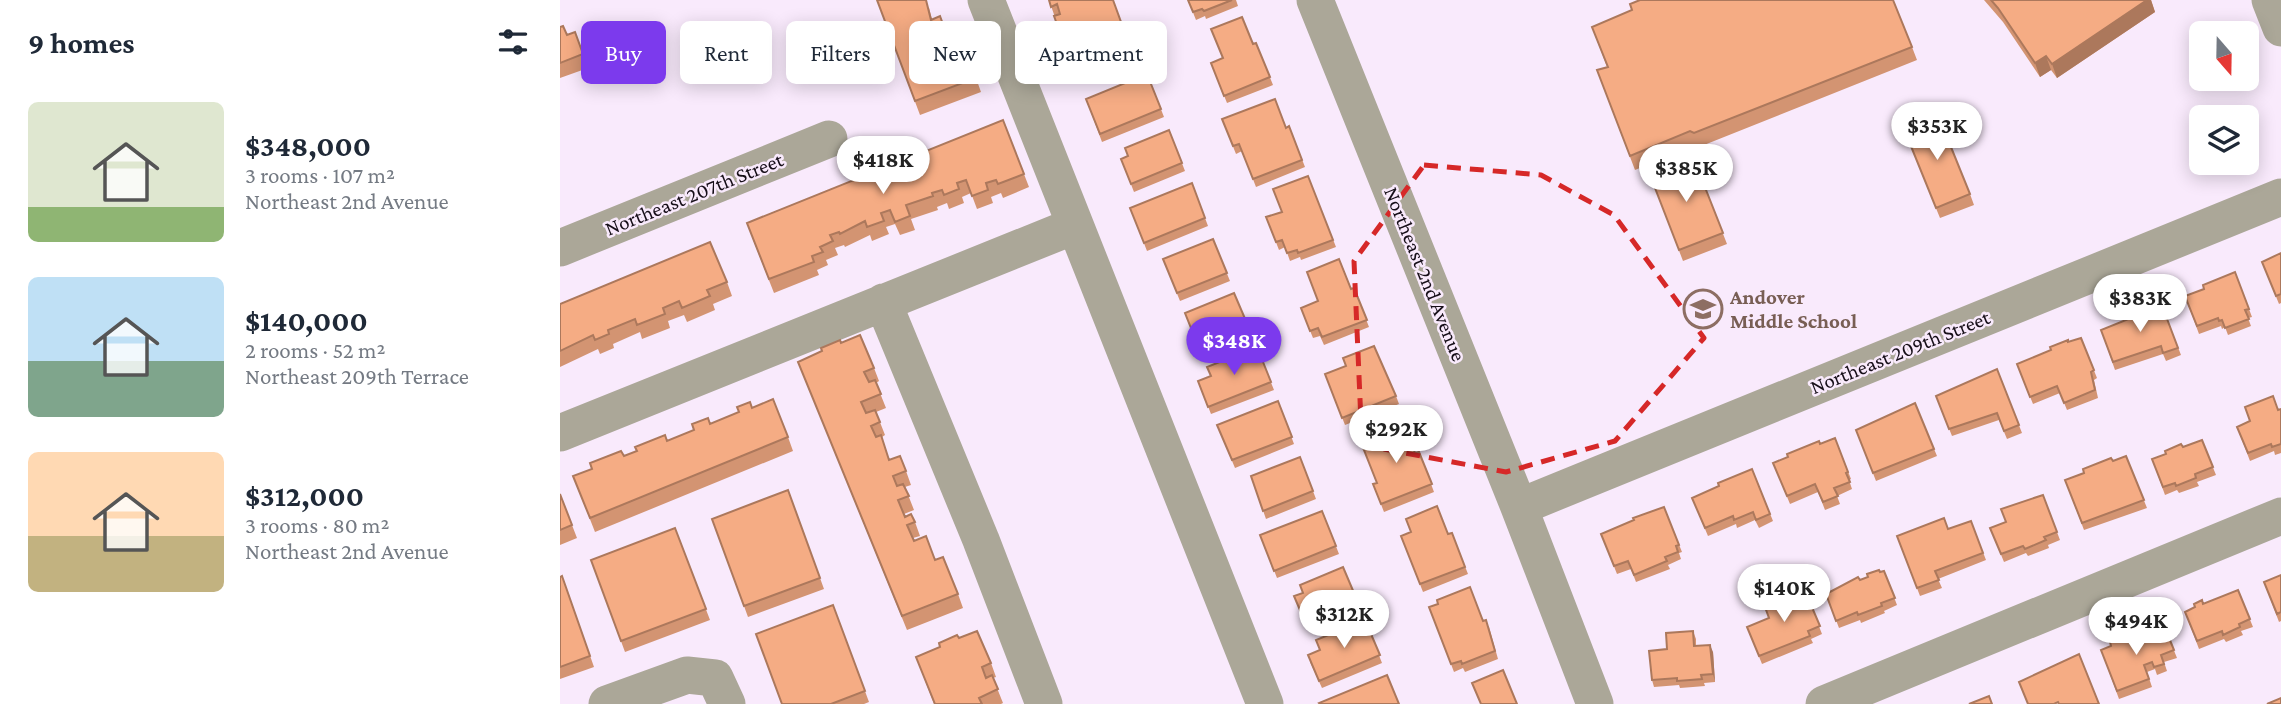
<!DOCTYPE html>
<meta charset="utf-8">
<style>
body{margin:0;font-family:"Crimson Pro",serif;background:#f2f2f3;color:#1f2937;height:100vh;display:flex;flex-direction:column;font-size:26px;white-space:nowrap}
*{box-sizing:border-box;margin:0}
p{font-size:23px;color:#747a83}
.icon{flex:none;width:38px;height:38px;fill:none;stroke:currentColor;stroke-width:2;stroke-linecap:round;stroke-linejoin:round}
.map{position:relative;flex:1;overflow:hidden}
.sheet{display:flex;flex-direction:column;background:#fff;width:560px}
.sheet>*{flex:none}
.top-card{position:absolute;left:21px;top:21px;width:665px;height:63px;display:flex;gap:14px}
.needle{width:46px;rotate:160deg}
.buttons{position:absolute;left:1629px;top:21px;display:grid;gap:14px}
.buttons a{display:grid;place-items:center;width:70px;height:70px;border-radius:10px;background:#fff;box-shadow:0 4px 18px #0003;font-size:35px}
.price{position:absolute;translate:-50% -60px;padding:0 16px;border-radius:24px;background:#fff;color:#222;font-size:23px;line-height:46px;filter:drop-shadow(0 2px 4px #0008)}
.price::after{content:'';position:absolute;left:50%;top:42px;width:21px;height:16px;margin-left:-10px;background:inherit;clip-path:polygon(0 0,100% 0,50% 100%)}
.price.active{background:#7c3aed;color:#fff}
ul{padding:0;list-style:none}
li{display:flex;align-items:center;gap:21px;height:175px;padding:0 28px}
li span{display:grid;place-items:center;flex:none;width:196px;height:140px;border-radius:10px;color:#555}
li>.icon{margin-inline-start:auto}
span .icon{width:84px;height:84px;fill:#fffc;stroke-width:1}
li b{font-size:30px}
h2{display:flex;justify-content:space-between;align-items:center;height:84px;padding:0 28px;font-size:30px}
.pill{padding:0 24px;border-radius:10px;background:#fff;box-shadow:0 4px 18px #0003;font-size:24px;line-height:63px}
.pill.active{background:#7c3aed;color:#fff}
main{display:flex;flex:1;min-height:0}
.map>svg:first-child{display:block}
.lines{fill:none;stroke-linecap:round;stroke-linejoin:round}
.minor{stroke:#aba798;stroke-width:37}
.wall{fill:#d39472}
.shaded-wall{fill:#ac785c}
.building{fill:#f5ac84;stroke:#ac785c;stroke-width:2}
.marked{fill:none;stroke:#d62828;stroke-width:5;stroke-dasharray:14 9;stroke-linejoin:round}
.labels{text-anchor:middle;stroke-width:5;stroke-linejoin:round;paint-order:stroke}
.street-label{font-size:21px;fill:#160e18;stroke:#f9eafc}
.education-label{font-size:21px;font-weight:bold;fill:#785e54;stroke:#f9eafc;text-anchor:start}
</style>
<main>
<section class="sheet">
<h2>9 homes<svg class="icon" aria-label="filters" viewBox="0 0 24 24"><path d="M4 7h16M4 17h16"/><circle cx="9" cy="7" r="2"/><circle cx="15" cy="17" r="2"/></svg></h2>
<ul>
<li><span style="background:linear-gradient(#dfe7d0 75%,#8fb573 0)"><svg class="icon" aria-label="home" viewBox="0 0 24 24"><path d="M3 11l9-7 9 7M6 9v11h12V9"/></svg></span><div><b>$348,000</b><p>3 rooms · 107 m²</p><p>Northeast 2nd Avenue</p></div></li>
<li><span style="background:linear-gradient(#bfe0f5 60%,#7fa58c 0)"><svg class="icon" aria-label="home" viewBox="0 0 24 24"><path d="M3 11l9-7 9 7M6 9v11h12V9"/></svg></span><div><b>$140,000</b><p>2 rooms · 52 m²</p><p>Northeast 209th Terrace</p></div></li>
<li><span style="background:linear-gradient(#ffd9b3 60%,#c2b280 0)"><svg class="icon" aria-label="home" viewBox="0 0 24 24"><path d="M3 11l9-7 9 7M6 9v11h12V9"/></svg></span><div><b>$312,000</b><p>3 rooms · 80 m²</p><p>Northeast 2nd Avenue</p></div></li>
</ul>
</section>
<div class="map">
<svg width="1721" height="704" viewBox="0 0 1721 704">
<rect width="100%" height="100%" fill="#f9eafc"/>
<g class="lines">
<path class="minor" d="M426 0 705 704
M755 0 959 507 1035 704
M1710 0 1721 28
M0 248 269 139
M323 302 421 540 484 704
M0 433 514 226
M959 507 1721 197
M47 704 127 675 155 678 167 704
M1264 704 1721 516"/>
</g>
<path class="wall" d="M317 0 369 8 372 19 384 27 393 38 416 78 421 92 360 115Z
M489 0H553L566 36 509 58Z
M628 0H676L678 6 646 19 645 16 636 20Z
M1424 0H1591L1595 12 1497 78 1491 70 1480 77 1443 22Z
M0 27 7 35 15 32 28 68 0 78Z
M1032 27 1352 47 1357 60 1139 147 1135 145 1075 170 1037 70 1047 67Z
M696 43 713 85 667 103 651 63Z
M587 74 604 117 542 142 526 99Z
M662 119 726 128 729 126 745 167 696 187 682 151 676 154Z
M443 120 469 187 443 198 441 193 431 197 433 203 417 209 411 193 402 197 404 203 389 209 387 203 377 207 378 210 351 219 355 230 340 235 335 224 326 227 329 234 312 241 310 235 285 247 284 245 275 248 278 255 266 260 268 265 257 270 259 275 214 293 192 237Z
M609 130 625 171 574 192 561 159 568 156Z
M1348 140 1410 194 1414 205 1380 218Z
M1133 157 1167 244 1123 261 1090 175Z
M748 176 776 247 741 260 740 257 730 261 725 247 719 250 706 217 722 212Z
M632 183 648 226 587 251 570 208Z
M653 239 670 281 620 301 603 259Z
M1721 253V303L1719 304 1702 262Z
M1675 272 1692 317 1688 318 1691 326 1668 335 1665 327 1662 329 1661 326 1639 334 1625 296 1644 289Z
M167 282 172 296 153 304 155 310 127 322 124 315 108 321 110 328 82 339 80 332 53 344 54 348 40 354 38 349 0 367V304Z
M794 288 809 327 764 345 760 336 753 338 741 308Z
M674 293 691 336 642 356 625 313Z
M1601 303 1621 355 1606 361 1603 354 1555 370 1541 330 1576 316Z
M1521 338 1537 378 1534 380 1538 398 1507 410 1500 393 1473 404 1457 364Z
M281 343 314 368 319 381 316 383 326 408 316 412 325 435 322 437 329 460 346 471 351 485 345 487 354 510 344 514 345 517 355 522 360 536 353 538 354 541 375 560 398 594 403 608 347 630 238 362Z
M697 347 714 390 651 414 638 381 651 376Z
M1437 369 1462 433 1447 439 1439 420 1392 436 1376 396Z
M765 374 836 396 839 404 785 425Z
M718 401 734 444 675 468 657 425Z
M1355 403 1377 456 1316 481 1296 430Z
M192 408 228 437 233 451 35 532 13 476 107 441Z
M1721 409V453L1715 455 1714 451 1690 461 1677 427Z
M1275 438 1291 479 1289 480 1292 489 1277 496 1280 504 1265 510 1258 492 1230 504 1213 463Z
M1642 440 1656 475 1637 482 1639 486 1619 493 1617 490 1605 495 1592 459Z
M859 452 874 492 824 512 813 484 817 483Z
M1566 456 1587 508 1524 530 1505 480Z
M740 457 756 499 706 519 691 476Z
M1192 469 1213 521 1199 528 1195 520 1177 528 1176 524 1148 536 1132 498 1159 486Z
M228 490 264 589 188 617 152 519Z
M0 494 17 538 0 545Z
M1483 495 1500 540 1488 545 1489 548 1468 556 1466 553 1444 562 1430 528 1446 522Z
M1104 507 1122 552 1119 553 1121 559 1108 565 1110 569 1076 582 1071 569 1057 574 1041 534Z
M762 511 779 554 717 578 700 535Z
M1411 521 1426 560 1378 579 1382 588 1360 596 1337 536 1388 529Z
M115 528 150 620 65 652 31 560Z
M892 533 908 574 863 592 841 536 888 534Z
M783 567 800 608 748 629 737 604Z
M1324 571 1337 605 1324 611 1325 613 1301 623 1300 620 1279 628 1266 594Z
M1721 575V621L1719 622 1704 582Z
M2 576 34 667 0 679V577Z
M1678 590 1693 627 1681 631 1683 635 1666 642 1664 639 1639 649 1625 612Z
M1245 591 1262 634 1251 639 1253 643 1202 664 1187 627 1209 618Z
M273 605 309 702 304 704H222Z
M869 607 923 621 929 627 938 659 905 672 903 668 894 672Z
M805 620 822 663 762 688 750 662 759 650Z
M1605 628 1617 658 1604 662 1607 671 1597 675 1595 669 1587 672 1592 687 1559 699 1541 650 1573 637 1592 633Z
M1133 631 1136 639V646L1153 652 1155 682 1144 683 1145 686 1133 687 1120 688 1119 685 1094 687 1092 680 1107 649Z
M399 638 431 663 436 677 433 678 443 703 441 704H374L356 657Z"/>
<path class="shaded-wall" d="M1587 0H1591L1595 12 1497 78 1492 64Z
M1486 56 1491 70 1480 77 1475 63Z
M1150 645 1153 652 1155 682 1153 674Z"/>
<path class="building" d="M317 0H366L371 20 380 16 384 27 388 25 393 38 400 35 416 78 355 101Z
M489 0H553L561 22 504 44 494 16 500 14 497 4 491 7Z
M628 0H672L644 11 642 9 633 12Z
M1080 0H1333L1352 47 1134 133 1130 131 1070 156 1037 70 1048 67 1032 27 1072 10 1070 4Z
M1431 0H1587L1492 64 1486 56 1475 63 1438 8Z
M682 17 693 44 696 43 710 77 664 96 651 63 663 58 651 29Z
M3 26 7 35 15 32 23 54 0 63V27Z
M587 74 601 109 540 134 526 99Z
M715 99 726 128 729 126 742 160 693 179 679 144 673 146 662 119Z
M1378 115 1410 194 1376 208 1344 129Z
M443 120 464 174 438 184 436 180 426 183 428 190 412 196 406 180 397 183 399 189 384 195 382 190 372 193 373 196 346 205 350 216 335 222 330 210 321 213 324 221 307 227 305 221 280 234 279 232 270 235 273 241 260 247 263 252 252 256 254 262 209 279 187 223Z
M609 130 622 163 571 184 561 159 568 156 565 148Z
M1133 157 1163 233 1119 250 1090 175Z
M748 176 773 240 738 253 737 250 727 253 722 240 716 242 706 217 722 212 713 189Z
M632 183 645 218 584 243 570 208Z
M653 239 667 273 617 293 603 259Z
M150 242 167 282 147 290 150 296 122 308 119 301 103 308 105 314 77 325 75 319 48 330 49 334 35 340 33 335 0 351V304Z
M1721 253V294L1716 296 1702 262Z
M779 259 791 289 794 288 807 320 762 337 758 328 750 331 741 308 758 301 747 272Z
M1675 272 1689 309 1685 310 1689 319 1665 328 1662 320 1659 321 1658 318 1637 326 1625 296 1644 289 1643 285Z
M674 293 689 328 639 348 625 313Z
M1601 303 1618 348 1603 353 1601 346 1553 362 1541 330 1576 316 1575 313Z
M300 335 314 368 304 372 309 382 315 380 321 394 301 402 306 413 315 410 320 422 311 426 316 437 321 435 329 460 340 456 346 471 333 476 337 486 343 484 349 496 338 500 345 517 351 514 355 522 347 525 354 541 366 536 375 560 383 557 398 594 342 616 238 362 262 351 261 348 280 340 281 343Z
M1521 338 1534 370 1531 372 1535 390 1504 403 1497 386 1470 397 1457 364 1491 350 1490 347 1508 340V342Z
M814 346 836 396 782 418 765 374 786 366 783 358Z
M697 347 711 382 648 407 638 381 651 376 647 367Z
M1437 369 1459 425 1444 431 1437 413 1389 429 1376 396Z
M1713 396 1718 410 1721 409V444L1712 447 1711 444 1688 453 1677 427 1690 421 1685 407Z
M213 399 228 437 30 518 13 476 32 469 30 463 61 451 64 456 77 451 75 447 105 435 107 441 134 430 132 424 148 418 150 424 179 412 177 407 190 402 192 408Z
M718 401 732 437 672 460 657 425Z
M1355 403 1374 449 1313 473 1296 430Z
M844 424 855 453 859 452 872 484 821 504 813 484 817 483 802 445 816 439 815 435Z
M1275 438 1288 472 1286 473 1290 482 1274 488 1278 496 1263 502 1255 484 1227 496 1213 463 1228 457 1227 454 1259 441 1260 444Z
M1642 440 1653 467 1635 474 1636 478 1616 486 1615 483 1603 487 1592 459 1606 454 1605 451 1621 444 1623 447Z
M1566 456 1584 500 1522 523 1505 480 1524 473 1523 469 1551 458 1553 461Z
M740 457 753 491 703 511 691 476Z
M1192 469 1210 514 1196 520 1193 512 1174 520 1173 516 1145 528 1132 498 1159 486 1158 483Z
M228 490 260 578 184 606 152 519Z
M0 494 12 525 0 530Z
M1483 495 1497 532 1484 537 1486 540 1465 549 1463 546 1441 554 1430 528 1446 522 1441 509Z
M877 506 888 534 892 533 905 567 860 584 841 536 851 532 846 519Z
M1104 507 1119 545 1116 546 1118 552 1105 557 1107 561 1074 575 1068 561 1054 566 1041 534 1074 520 1073 518Z
M762 511 776 546 714 571 700 535Z
M1384 518 1388 529 1411 521 1423 553 1375 571 1379 580 1357 588 1337 536Z
M115 528 146 609 61 641 31 560Z
M783 567 797 600 745 622 734 596 743 593 740 585Z
M1319 570 1320 572 1324 571 1335 598 1321 603 1322 606 1298 615 1297 612 1276 621 1266 594 1298 577 1300 580 1308 577 1307 574Z
M1721 575V612L1717 614 1704 582Z
M2 576 30 656 0 667V577Z
M910 587 923 621 926 620 935 651 902 664 901 661 891 664 869 607 878 604 877 600Z
M1678 590 1690 619 1679 624 1680 627 1663 635 1662 631 1637 641 1625 612 1635 607 1634 604 1642 600 1643 604Z
M1245 591 1260 626 1248 631 1250 636 1199 656 1187 627 1209 618 1205 607Z
M273 605 305 691 271 704H222L196 634Z
M805 620 820 655 759 681 748 655 760 650 756 640Z
M1605 628 1614 650 1601 655 1604 664 1594 667 1592 662 1584 665 1589 679 1557 691 1541 650 1551 646 1550 642 1572 634 1573 637 1591 630 1592 633Z
M417 631 431 663 422 667 426 678 432 675 438 689 419 698 422 704H375L356 657 380 647 379 643 397 635 399 638Z
M1133 631 1134 646 1150 645 1153 674 1141 675 1142 679 1130 680 1117 681V678L1092 680 1089 651 1107 649 1106 633Z
M1519 654 1539 704H1499L1498 702 1494 704H1468L1459 682Z
M943 670 957 704H921L912 683Z
M827 675 839 704H760L759 703Z
M1429 696 1432 704H1409Z
M1721 698V704H1707Z"/>
<path class="marked" d="M864 165 981 175 1054 215 1144 338 1055 441 946 472 802 445 794 261Z"/>
<defs>
<symbol id="school-ring" viewBox="-11 -11 22 22"><circle r="9.5" fill="#f9eafc" stroke="#8d6e63" stroke-width="1.5"/><path d="M0-5L7-2L0 1L-7-2ZM-4 1L0 2.5L4 1V4Q0 6-4 4Z" fill="#8d6e63"/></symbol>
</defs>
<g fill-rule="evenodd">
<use href="#school-ring" x="1121" y="287" width="44" height="44"/>
</g>
<g class="labels">
<g class="street-label">
<text transform="translate(134 194) rotate(-22)" y="7">Northeast 207th Street</text>
<text transform="translate(865 274) rotate(68)" y="7">Northeast 2nd Avenue</text>
<text transform="translate(1340 352) rotate(-22)" y="7">Northeast 209th Street</text>
</g>
<g class="education-label">
<text x="1170" y="304">Andover<tspan x="1170" dy="24">Middle School</tspan></text>
</g>
</g>
</svg>
<div class="buttons">
<a><svg class="needle" viewBox="-14 -14 28 28"><path d="M0-13l5 13h-10z" fill="#e53935"/><path d="M0 13l5-13h-10z" fill="#747a83"/></svg></a>
<a><svg class="icon" aria-label="layers" viewBox="0 0 24 24"><path d="M12 4l9 5-9 5-9-5zM3 14l9 5 9-5"/></svg></a>
</div>
<b class="price" style="left:1377px;top:162px">$353K</b>
<b class="price" style="left:323px;top:196px">$418K</b>
<b class="price" style="left:1126px;top:204px">$385K</b>
<b class="price" style="left:1580px;top:334px">$383K</b>
<b class="price active" style="left:674px;top:377px">$348K</b>
<b class="price" style="left:836px;top:465px">$292K</b>
<b class="price" style="left:1224px;top:624px">$140K</b>
<b class="price" style="left:784px;top:650px">$312K</b>
<b class="price" style="left:1576px;top:657px">$494K</b>
<div class="top-card">
<a class="pill active">Buy</a>
<a class="pill">Rent</a>
<a class="pill">Filters</a>
<a class="pill">New</a>
<a class="pill">Apartment</a>
</div>
</div>
</main>
